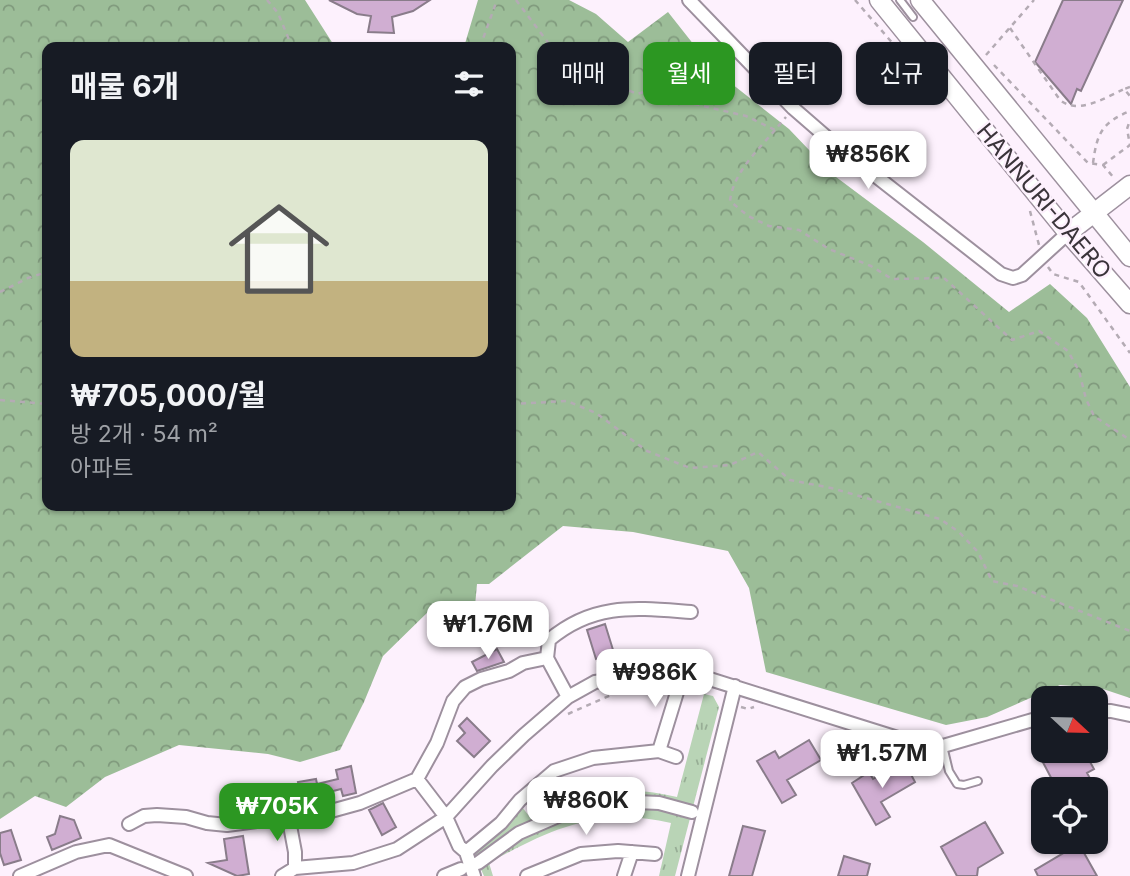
<!DOCTYPE html>
<html lang="ko">
<meta charset="utf-8">
<style>
body{margin:0;font-family:Inter,"Noto Sans KR",sans-serif;background:#242831;color:#f1f3f6;height:100vh;display:flex;flex-direction:column;font-size:26px;white-space:nowrap}
*{box-sizing:border-box;margin:0}
p{font-size:23px;color:#9ea1a6}
.icon{flex:none;width:38px;height:38px;fill:none;stroke:currentColor;stroke-width:2;stroke-linecap:round;stroke-linejoin:round}
.map{position:relative;flex:1;overflow:hidden}
.details{position:absolute;left:42px;top:42px;width:474px;height:469px;display:flex;flex-direction:column;background:#171b24;border-radius:14px;box-shadow:0 2px 5px #0004}
.details>*{flex:none}
.hud{position:absolute;left:537px;top:42px;width:486px;height:63px;display:flex;gap:14px}
.needle{width:46px;rotate:112deg}
.tools{position:absolute;left:1031px;top:686px;display:grid;gap:14px}
.tools a{display:grid;place-items:center;width:77px;height:77px;border-radius:14px;background:#171b24;box-shadow:0 2px 5px #0004;font-size:35px}
.price{position:absolute;translate:-50% -60px;padding:0 16px;border-radius:14px;background:#fff;color:#222;font-size:23px;line-height:46px;filter:drop-shadow(0 2px 4px #0008)}
.price::after{content:'';position:absolute;left:50%;top:42px;width:21px;height:16px;margin-left:-10px;background:inherit;clip-path:polygon(0 0,100% 0,50% 100%)}
.price.current{background:#2c9722;color:#fff}
ul{padding:0;list-style:none}
li{display:grid;align-content:center;gap:14px;height:371px;padding:0 28px}
li span{display:grid;place-items:center;height:217px;border-radius:14px;color:#555}
li>.icon{margin-inline-start:auto}
span .icon{width:126px;height:126px;fill:#fffc;stroke-width:1}
li b{font-size:30px}
h2{display:flex;justify-content:space-between;align-items:center;height:84px;padding:0 28px;font-size:30px}
.tag{padding:0 24px;border-radius:14px;background:#171b24;box-shadow:0 2px 5px #0004;font-size:24px;line-height:63px}
.tag.current{background:#2c9722;color:#fff}
.map>svg:first-child{display:block}
.forest{fill:url(#forest-crowns)}
.park{fill:url(#park-tufts)}
.building{fill:#d0aed2;stroke:#897c8a;stroke-width:2}
.lines{fill:none;stroke-linecap:round;stroke-linejoin:round}
.lane-casing{stroke:#9d909e;stroke-width:10}
.street-casing{stroke:#9d909e;stroke-width:16}
.secondary-casing{stroke:#9d909e;stroke-width:21}
.path{stroke:#b4abb4;stroke-width:2.5;stroke-dasharray:5 5;stroke-linecap:butt}
.lane{stroke:#fff;stroke-width:6}
.street{stroke:#fff;stroke-width:12}
.secondary{stroke:#fff;stroke-width:18}
.labels{text-anchor:middle;stroke-width:5;stroke-linejoin:round;paint-order:stroke}
.street-label{font-size:23px;fill:#3a343a;stroke:#fdf1fd}
</style>
<div class="map">
<svg width="1130" height="876" viewBox="0 0 1130 876">
<defs>
<pattern id="forest-crowns" width="20" height="18" patternUnits="userSpaceOnUse" patternTransform="scale(1.75)"><rect width="20" height="18" fill="#9cbd98"/><path d="M2 6a3 3 0 1 1 6 0M12 15a3 3 0 1 1 6 0" fill="none" stroke="#809a7d"/></pattern>
<pattern id="park-tufts" width="24" height="20" patternUnits="userSpaceOnUse" patternTransform="scale(1.75)"><rect width="24" height="20" fill="#b9d4b6"/><path d="M3 7l-1-3M5 7V3M7 7l1-3M15 17l-1-3M17 17v-4M19 17l1-3" fill="none" stroke="#97ad95"/></pattern>
</defs>
<rect width="100%" height="100%" fill="#fdf1fd"/>
<path class="forest" d="M0 0H305L335 47H47V506H511V47H464L478 0H569L596 14 628 42 668 12 713 69 789 129 832 174 923 242 1009 312 1050 284 1087 318 1130 387V698L1100 688 1060 685 987 717 946 725 766 672 749 588 728 551 633 532 563 526 489 584H477L475 606 432 608 383 656 364 702 340 750 300 762 268 754 179 745 105 777 66 807 35 796 0 819Z"/>
<path class="park" d="M704 694 713 696 719 707 675 876H659L671 823C600 806 550 829 489 863L493 876H484L473 852 490 841 522 807 533 821C582 794 622 783 677 797Z"/>
<path class="building" d="M329 0H430L413 11 392 17 394 33 368 32 371 16 357 14Z
M1063 0H1123L1081 91 1077 89 1071 104 1035 62Z
M605 624 614 653 596 659 587 630Z
M497 649 504 662 477 671 472 662Z
M467 718 490 741 474 757 457 741 465 733 459 726Z
M809 740 821 760 787 780 796 795 782 803 757 761 775 751 779 758Z
M1037 751H1084L1094 769 1087 773 1096 789H1057Z
M904 761 915 782 881 802 890 817 876 825 852 783 869 772 873 779Z
M351 766 356 793 343 796 341 789 302 799 298 782 316 779 317 784 338 779 336 770Z
M383 803 396 827 382 835 369 810Z
M60 816 74 820 81 838 52 850 47 837 55 834Z
M985 822 1003 853 978 868 977 876H957L941 847Z
M743 826 765 831 752 876H729Z
M11 830 21 860 4 865 0 853V833Z
M243 836 249 874 237 876 208 863 227 860 224 839Z
M1079 844 1097 876H1038L1035 870Z
M844 856 870 864 867 876H838Z"/>
<g class="lines">
<defs>
<path id="lane" d="M900 0 913 17
M943 746 949 771 957 784 964 785 978 781"/>
<path id="street" d="M689 0 793 108 831 141 1001 274 1013 278 1022 275 1068 233
M568 697 547 658 549 640C594 602 636 608 691 612
M1096 711H1111L1130 715
M659 751 682 676
M288 815 295 852V868
M129 824 144 816 157 815 186 817 207 823 227 825 331 811 360 803 417 779
M466 852 501 823 520 800 554 771 593 758 659 751 676 757
M478 863 519 833 563 814 614 801 659 803 692 812
M20 876 76 852 109 845 186 876
M282 876 295 868 353 863 397 849 446 817 492 766 524 735 568 697 595 682 648 674 700 676 904 740 943 746 1043 717
M444 876 461 869
M474 876 466 852 459 846 446 817 417 779 437 743 453 701 465 687 481 679 509 671 523 663 547 658
M527 876 581 854 618 851 655 854
M624 876 632 852
M688 876 735 686"/>
<path id="secondary" d="M879 0 1068 233 1130 304
M920 0 1130 257
M1068 233 1130 185"/>
</defs>
<use href="#lane" class="lane-casing"/>
<use href="#street" class="street-casing"/>
<use href="#secondary" class="secondary-casing"/>
<path class="path" d="M267 0 278 13 292 47
M516 0 562 61 637 94 660 88 690 103 746 116 775 130 786 117
M855 0 902 54
M1010 28 1060 100C1078 115 1105 98 1124 89
M480 47 497 0
M986 55 1034 0
M994 65 1088 163 1103 165 1114 178
M1130 87 1124 89 1130 96
M775 130C758 150 733 173 730 201L748 216 769 226 799 230 829 249 871 266 892 279 944 278 1012 340 1039 331 1068 351 1079 371 1086 399 1094 416 1130 440
M1093 163C1097 134 1101 123 1130 111
M1103 165 1130 145 1127 129 1130 120
M1030 211 1039 245
M1048 267 1053 274 1079 282 1130 353
M0 292 28 278 47 272
M0 400 47 404
M511 404 567 401 596 413 647 451 690 468 730 465 758 452 790 480 831 488 940 519 959 532 978 552 992 581 1017 586 1130 631
M741 707 748 709 754 707
M568 714 620 691"/>
<use href="#lane" class="lane"/>
<use href="#street" class="street"/>
<use href="#secondary" class="secondary"/>
</g>
<g class="labels">
<g class="street-label">
<text transform="translate(1044 201) rotate(50)" y="8">HANNURI-DAERO</text>
</g>
</g>
</svg>
<div class="tools">
<a><svg class="needle" viewBox="-14 -14 28 28"><path d="M0-13l5 13h-10z" fill="#e53935"/><path d="M0 13l5-13h-10z" fill="#9ea1a6"/></svg></a>
<a><svg class="icon" aria-label="locate" viewBox="0 0 24 24"><circle cx="12" cy="12" r="6"/><path d="M12 2v4M12 18v4M2 12h4M18 12h4"/></svg></a>
</div>
<b class="price" style="left:868px;top:191px">₩856K</b>
<b class="price" style="left:488px;top:661px">₩1.76M</b>
<b class="price" style="left:655px;top:709px">₩986K</b>
<b class="price" style="left:882px;top:790px">₩1.57M</b>
<b class="price" style="left:586px;top:837px">₩860K</b>
<b class="price current" style="left:277px;top:843px">₩705K</b>
<div class="hud">
<a class="tag">매매</a>
<a class="tag current">월세</a>
<a class="tag">필터</a>
<a class="tag">신규</a>
</div>
<section class="details">
<h2>매물 6개<svg class="icon" aria-label="filters" viewBox="0 0 24 24"><path d="M4 7h16M4 17h16"/><circle cx="9" cy="7" r="2"/><circle cx="15" cy="17" r="2"/></svg></h2>
<ul>
<li><span style="background:linear-gradient(#dfe7d0 65%,#c2b280 0)"><svg class="icon" aria-label="home" viewBox="0 0 24 24"><path d="M3 11l9-7 9 7M6 9v11h12V9"/></svg></span><div><b>₩705,000/월</b><p>방 2개 · 54 m²</p><p>아파트</p></div></li>
</ul>
</section>
</div>
